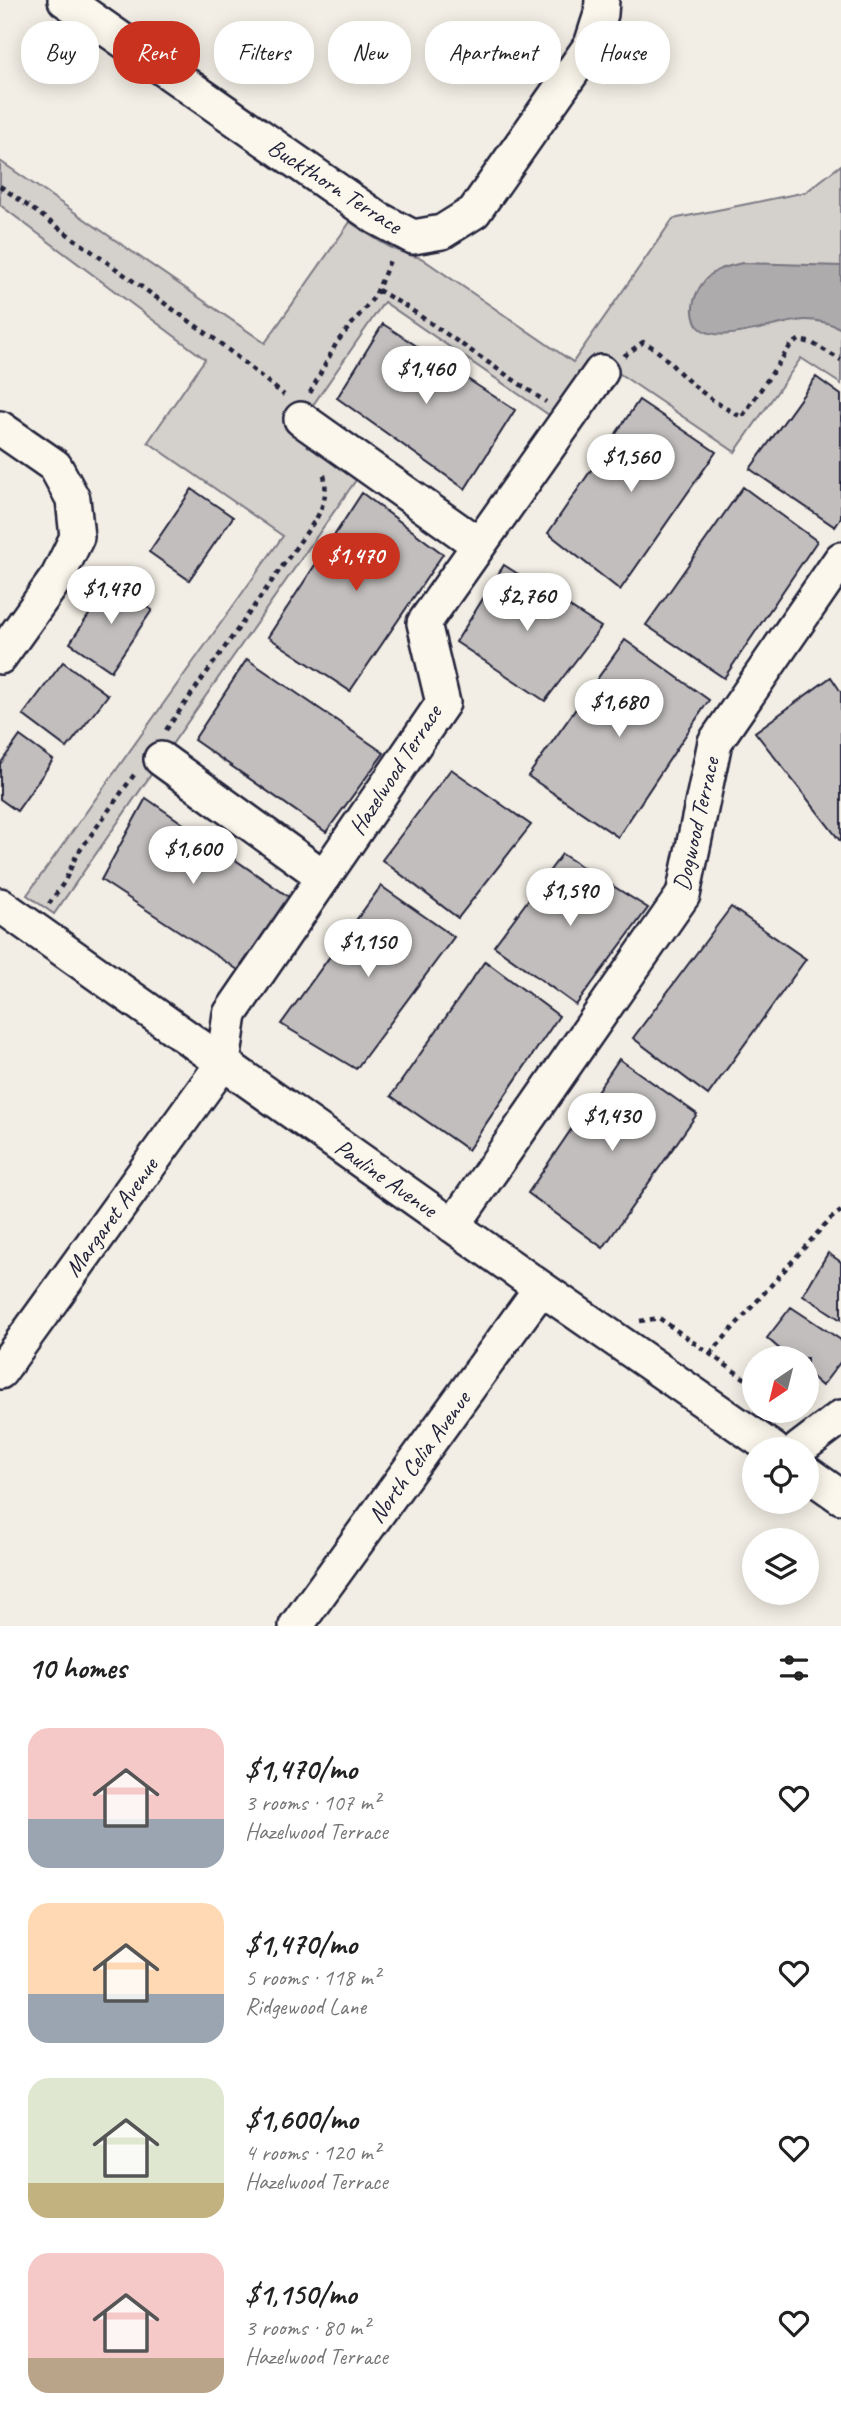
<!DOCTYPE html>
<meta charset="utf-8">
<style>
body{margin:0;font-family:Caveat,sans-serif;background:#f2f2f2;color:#222;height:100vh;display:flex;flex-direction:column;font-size:26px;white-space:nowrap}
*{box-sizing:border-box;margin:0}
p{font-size:23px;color:#767676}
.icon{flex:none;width:38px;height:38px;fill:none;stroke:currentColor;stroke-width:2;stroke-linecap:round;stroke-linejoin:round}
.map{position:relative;height:1626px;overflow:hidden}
.drawer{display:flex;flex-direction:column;background:#fff;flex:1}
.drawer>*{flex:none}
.guide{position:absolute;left:21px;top:21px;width:800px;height:63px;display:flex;gap:14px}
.needle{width:46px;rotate:215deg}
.fabs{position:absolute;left:742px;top:1346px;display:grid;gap:14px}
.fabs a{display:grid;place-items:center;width:77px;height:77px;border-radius:50%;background:#fff;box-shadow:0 4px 18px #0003;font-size:35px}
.price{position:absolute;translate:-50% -60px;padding:0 16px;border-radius:24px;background:#fff;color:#222;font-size:23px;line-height:46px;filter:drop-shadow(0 2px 4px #0008)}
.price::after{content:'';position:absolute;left:50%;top:42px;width:21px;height:16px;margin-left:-10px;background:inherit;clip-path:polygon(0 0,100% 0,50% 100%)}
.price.selected{background:#c8321e;color:#fff}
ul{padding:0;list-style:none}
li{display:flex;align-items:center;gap:21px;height:175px;padding:0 28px}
li span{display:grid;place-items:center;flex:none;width:196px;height:140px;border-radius:21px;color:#555}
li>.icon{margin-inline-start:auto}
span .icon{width:84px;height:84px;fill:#fffc;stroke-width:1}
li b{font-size:30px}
h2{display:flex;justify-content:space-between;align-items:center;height:84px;padding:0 28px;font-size:30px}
.chip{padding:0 24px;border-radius:28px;background:#fff;box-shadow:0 4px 18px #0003;font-size:24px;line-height:63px}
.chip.selected{background:#c8321e;color:#fff}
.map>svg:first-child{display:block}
.green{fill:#d4d1cc;stroke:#7b7a84;stroke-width:2}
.water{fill:#aeabad;stroke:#76747f;stroke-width:2}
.building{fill:#c2bebe;stroke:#22223b;stroke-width:2}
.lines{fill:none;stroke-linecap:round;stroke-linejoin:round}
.minor-casing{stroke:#22223b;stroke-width:38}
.path{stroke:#22223b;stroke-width:4.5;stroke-dasharray:5 5;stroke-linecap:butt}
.minor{stroke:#fbf7ec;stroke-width:33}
.labels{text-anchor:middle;stroke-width:5;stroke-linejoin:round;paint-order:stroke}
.street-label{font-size:24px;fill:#22223b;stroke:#fbf7ec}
</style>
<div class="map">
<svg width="841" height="1626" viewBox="0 0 841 1626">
<rect width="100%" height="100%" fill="#f2eee5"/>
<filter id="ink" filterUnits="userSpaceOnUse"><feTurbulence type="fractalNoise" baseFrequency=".0143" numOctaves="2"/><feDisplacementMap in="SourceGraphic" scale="14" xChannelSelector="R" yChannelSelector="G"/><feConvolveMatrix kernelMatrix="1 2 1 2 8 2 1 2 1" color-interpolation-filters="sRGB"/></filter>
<g filter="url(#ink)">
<path class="green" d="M0 161 265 343 350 222C373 237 393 253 421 258L573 362 673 219 806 192 841 165V384L801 358 735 452 598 359 555 419 384 302 293 434 356 480 54 914 27 895 283 536 148 442 205 359 0 205Z"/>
<path class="water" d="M742 263 841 266V329C832 323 816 320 805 320 779 320 707 352 695 321 688 304 700 280 716 271 723 267 734 265 742 263Z"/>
<path class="building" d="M383 324 515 410 465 489 337 398Z
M816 377 841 395V518L835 527 750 469Z
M639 400 716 452 620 590 548 533Z
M743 487 817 541 724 678 646 625Z
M192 489 233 517 189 580 149 552Z
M362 493 443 554 350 691 268 637Z
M504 565 601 627 545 701 456 642Z
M111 582 152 610 111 671 70 643Z
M625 640 709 700 618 837 528 776Z
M247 659 384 753 326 832 194 740Z
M63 662 108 695 67 748 23 715Z
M831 677 841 692V842L755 732Z
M20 736 53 760 17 811 0 799V764Z
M451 769 531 825 458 918 382 860Z
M146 798 289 897 238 970 101 880Z
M562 854 648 908 576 1005 494 946Z
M381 886 454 937 356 1069 281 1024Z
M731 907 806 959 708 1095 633 1038Z
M485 961 559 1016 468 1150 391 1096Z
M619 1059 697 1114 603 1248 528 1193Z
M828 1253 841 1262V1320L803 1295Z
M791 1307 841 1340V1361L822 1386 807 1373V1358H790L767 1338Z"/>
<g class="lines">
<defs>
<path id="minor" d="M65 0 377 218 413 237 442 232 474 212 591 45 601 14 602 0
M301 419 479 545
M0 428 55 466 73 499 77 537 58 576 0 657
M161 759 324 877
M0 905 541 1288 773 1449
M453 1226 683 895 715 742 841 559
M0 1372 223 1063 230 1014 443 703 424 623 601 372
M799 1449 841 1417
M807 1473 841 1497
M296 1626 541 1288"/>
</defs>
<use href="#minor" class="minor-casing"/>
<path class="path" d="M0 186 216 340 284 395
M378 290 407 307 546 402
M624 356 643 342C658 349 666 359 678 371 696 389 719 406 742 417L791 345 799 340 812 343 841 360
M310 393 337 342 375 296 391 258
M166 730 316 519C325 503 328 489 323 471
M49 904 65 881 76 856 136 772
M640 1321 659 1318 754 1385
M710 1354 829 1220 841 1211"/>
<use href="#minor" class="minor"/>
</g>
</g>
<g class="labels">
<g class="street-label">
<text transform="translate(335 186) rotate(33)" y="8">Buckthorn Terrace</text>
<text transform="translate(395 770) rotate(-57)" y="8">Hazelwood Terrace</text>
<text transform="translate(696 824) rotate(-77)" y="8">Dogwood Terrace</text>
<text transform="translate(386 1178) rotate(35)" y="8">Pauline Avenue</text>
<text transform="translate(111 1217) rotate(-54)" y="8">Margaret Avenue</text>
<text transform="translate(419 1457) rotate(-54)" y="8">North Celia Avenue</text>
</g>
</g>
</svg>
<div class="fabs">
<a><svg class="needle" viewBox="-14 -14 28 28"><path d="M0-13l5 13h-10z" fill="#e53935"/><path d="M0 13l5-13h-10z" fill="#767676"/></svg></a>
<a><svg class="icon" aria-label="locate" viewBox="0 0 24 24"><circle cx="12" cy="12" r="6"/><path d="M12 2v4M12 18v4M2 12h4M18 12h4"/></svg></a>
<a><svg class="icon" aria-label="layers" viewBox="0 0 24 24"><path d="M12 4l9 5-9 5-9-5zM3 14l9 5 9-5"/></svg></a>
</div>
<b class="price" style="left:426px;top:406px">$1,460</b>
<b class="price" style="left:631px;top:494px">$1,560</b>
<b class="price selected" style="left:356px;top:593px">$1,470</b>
<b class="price" style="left:111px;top:626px">$1,470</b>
<b class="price" style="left:527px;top:633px">$2,760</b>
<b class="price" style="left:619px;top:739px">$1,680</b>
<b class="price" style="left:193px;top:886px">$1,600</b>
<b class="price" style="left:570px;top:928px">$1,590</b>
<b class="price" style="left:368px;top:979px">$1,150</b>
<b class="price" style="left:612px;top:1153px">$1,430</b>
<div class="guide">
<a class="chip">Buy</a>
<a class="chip selected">Rent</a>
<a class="chip">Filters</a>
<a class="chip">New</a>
<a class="chip">Apartment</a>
<a class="chip">House</a>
</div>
</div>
<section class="drawer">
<h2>10 homes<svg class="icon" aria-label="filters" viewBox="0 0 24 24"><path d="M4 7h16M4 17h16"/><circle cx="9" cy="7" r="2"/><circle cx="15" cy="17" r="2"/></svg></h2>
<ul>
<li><span style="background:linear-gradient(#f6c9c9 65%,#9aa5b1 0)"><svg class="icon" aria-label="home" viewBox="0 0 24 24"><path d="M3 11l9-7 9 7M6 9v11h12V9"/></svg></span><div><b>$1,470/mo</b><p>3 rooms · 107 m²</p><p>Hazelwood Terrace</p></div><svg class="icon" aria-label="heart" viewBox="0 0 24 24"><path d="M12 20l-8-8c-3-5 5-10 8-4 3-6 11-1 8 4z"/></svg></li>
<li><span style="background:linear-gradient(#ffd9b3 65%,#9aa5b1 0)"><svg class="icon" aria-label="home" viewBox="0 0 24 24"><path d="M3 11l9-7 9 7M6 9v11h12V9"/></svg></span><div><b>$1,470/mo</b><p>5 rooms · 118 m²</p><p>Ridgewood Lane</p></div><svg class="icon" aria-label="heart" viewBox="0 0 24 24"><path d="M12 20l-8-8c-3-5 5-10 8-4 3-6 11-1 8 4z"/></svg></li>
<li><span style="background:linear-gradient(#dfe7d0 75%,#c2b280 0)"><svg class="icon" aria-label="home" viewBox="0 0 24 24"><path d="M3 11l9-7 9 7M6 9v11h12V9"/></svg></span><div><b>$1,600/mo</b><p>4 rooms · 120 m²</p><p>Hazelwood Terrace</p></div><svg class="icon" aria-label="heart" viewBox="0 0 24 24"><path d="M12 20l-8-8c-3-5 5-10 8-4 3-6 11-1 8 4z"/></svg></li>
<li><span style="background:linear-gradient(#f6c9c9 75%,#b9a48a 0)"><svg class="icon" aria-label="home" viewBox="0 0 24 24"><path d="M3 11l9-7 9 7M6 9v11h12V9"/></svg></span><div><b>$1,150/mo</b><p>3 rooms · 80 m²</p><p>Hazelwood Terrace</p></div><svg class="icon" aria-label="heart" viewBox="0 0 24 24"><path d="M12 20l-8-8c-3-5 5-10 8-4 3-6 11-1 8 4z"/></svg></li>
</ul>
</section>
